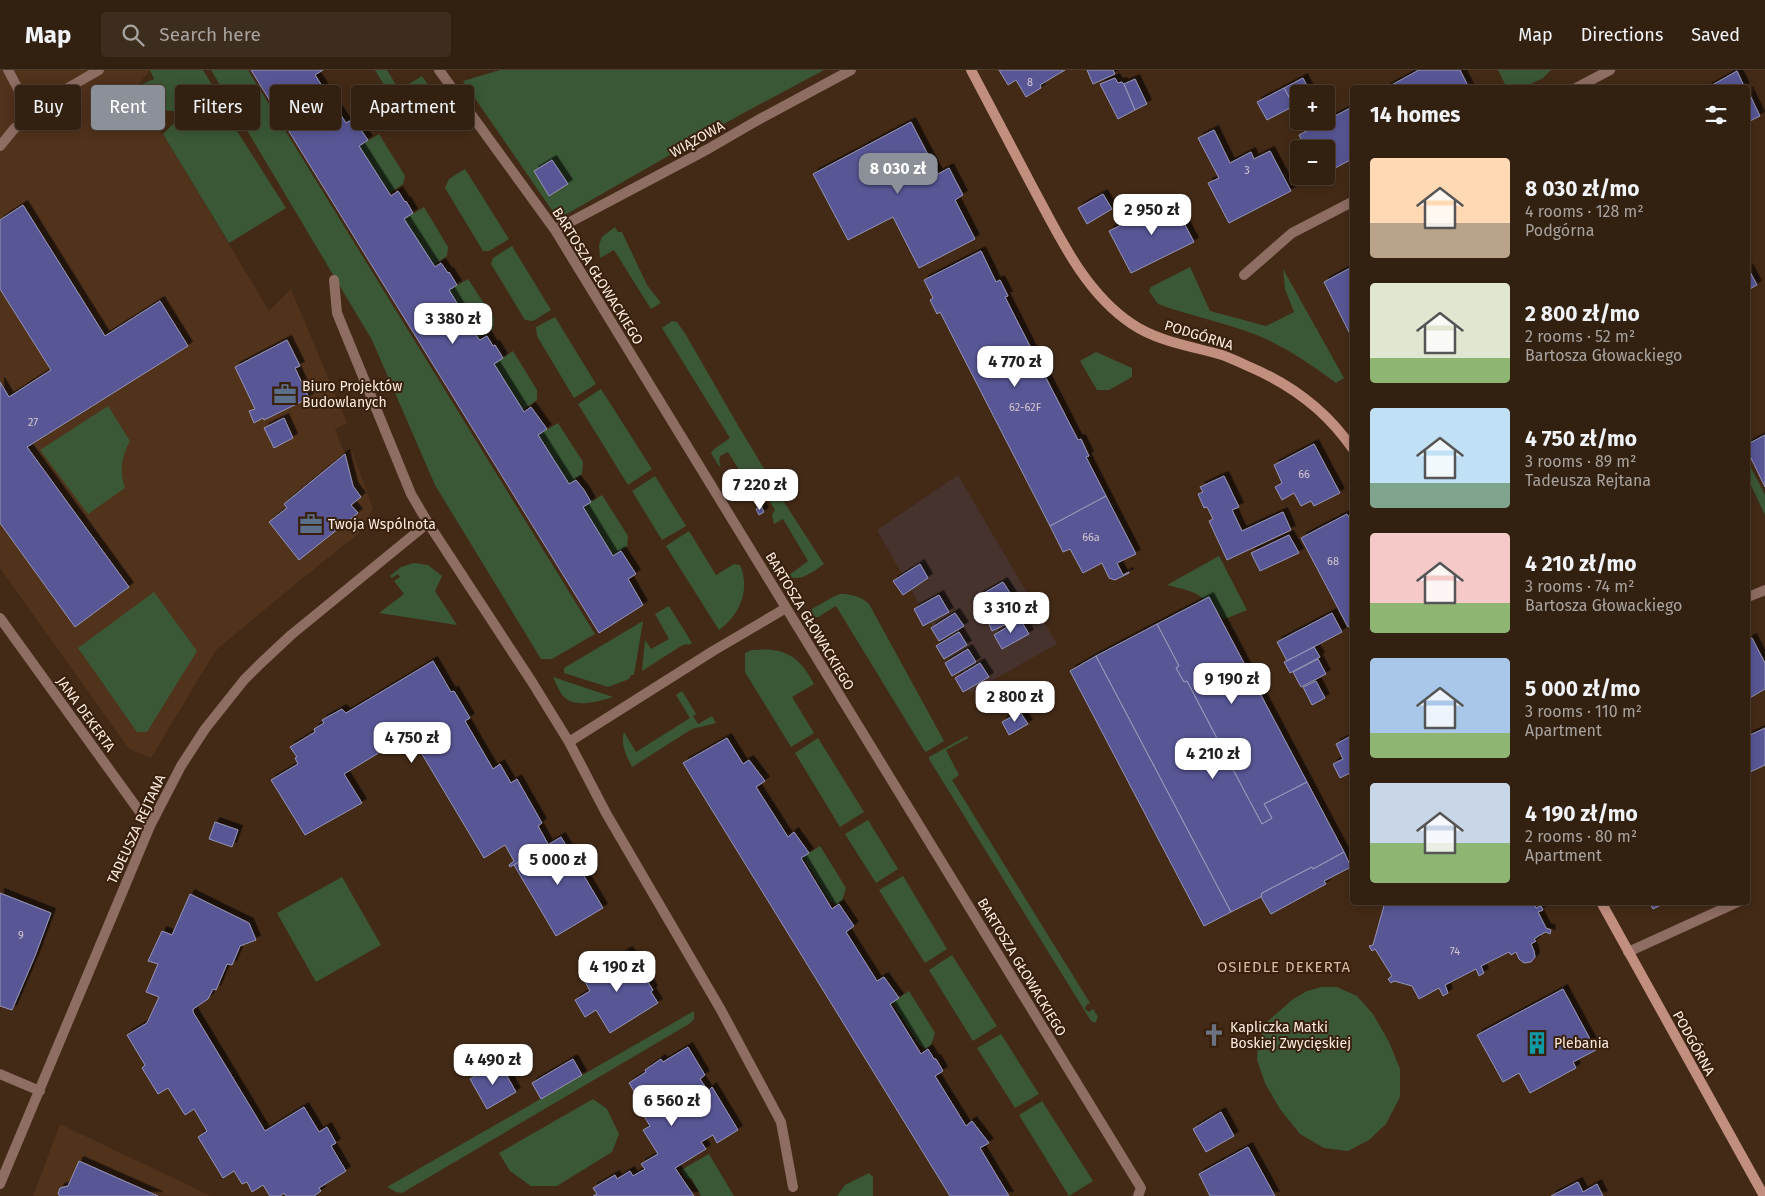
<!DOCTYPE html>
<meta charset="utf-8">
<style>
body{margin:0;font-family:"Fira Sans",sans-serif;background:#3d2d1f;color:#f1f3f6;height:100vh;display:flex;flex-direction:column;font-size:19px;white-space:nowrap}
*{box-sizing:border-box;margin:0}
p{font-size:16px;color:#a8a39f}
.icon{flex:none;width:28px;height:28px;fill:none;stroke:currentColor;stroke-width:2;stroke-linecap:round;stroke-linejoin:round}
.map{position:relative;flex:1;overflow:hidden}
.details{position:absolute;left:1350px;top:15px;width:400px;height:820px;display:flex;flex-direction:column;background:#322011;border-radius:5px;box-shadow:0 2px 12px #0003,0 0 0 1px #4d3e31}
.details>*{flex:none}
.banner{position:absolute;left:15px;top:15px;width:475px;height:45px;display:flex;gap:10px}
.tools{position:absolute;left:1290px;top:15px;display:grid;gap:10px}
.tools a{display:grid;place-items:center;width:45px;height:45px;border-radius:5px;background:#322011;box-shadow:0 2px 12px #0003,0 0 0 1px #4d3e31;font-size:25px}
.price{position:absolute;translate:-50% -42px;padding:0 11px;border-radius:10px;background:#fff;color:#222;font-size:16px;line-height:32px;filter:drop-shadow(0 1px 2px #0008)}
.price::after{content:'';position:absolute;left:50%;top:30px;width:15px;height:11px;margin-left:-8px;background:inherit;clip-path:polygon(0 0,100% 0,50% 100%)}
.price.active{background:#8c9099;color:#fff}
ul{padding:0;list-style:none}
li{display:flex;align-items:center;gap:15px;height:125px;padding:0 20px}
li span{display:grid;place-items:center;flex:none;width:140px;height:100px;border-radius:5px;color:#555}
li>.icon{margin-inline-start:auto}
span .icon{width:60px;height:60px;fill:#fffc;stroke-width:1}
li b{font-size:21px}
h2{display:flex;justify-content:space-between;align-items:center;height:60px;padding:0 20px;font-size:21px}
.tag{padding:0 18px;border-radius:5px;background:#322011;box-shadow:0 2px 12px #0003,0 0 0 1px #4d3e31;font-size:18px;line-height:45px}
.tag.active{background:#8c9099;color:#fff}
header{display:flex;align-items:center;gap:30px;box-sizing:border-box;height:70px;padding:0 25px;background:#322011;border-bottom:1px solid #4d3e31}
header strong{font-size:24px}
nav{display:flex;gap:28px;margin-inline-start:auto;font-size:18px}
.search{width:350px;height:45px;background:#3d2d1f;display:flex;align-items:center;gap:12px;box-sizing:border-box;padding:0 18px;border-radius:5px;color:#a8a39f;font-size:19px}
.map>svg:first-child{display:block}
.built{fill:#51321b}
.industrial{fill:#46332d}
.green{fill:#3a5835}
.building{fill:#595695;stroke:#9595b6;filter:url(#shadow)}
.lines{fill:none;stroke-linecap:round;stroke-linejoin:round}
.street{stroke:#8e6d63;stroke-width:10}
.secondary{stroke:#c28f7e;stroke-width:10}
.labels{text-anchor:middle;stroke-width:4;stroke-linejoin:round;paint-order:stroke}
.number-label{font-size:11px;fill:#d4c6ce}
.street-label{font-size:14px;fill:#fdece1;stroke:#38200d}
.poi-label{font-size:14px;fill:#fdece1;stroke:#38200d;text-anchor:start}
.neighbourhood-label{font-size:15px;letter-spacing:1px;fill:#dabaa4;stroke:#38200d}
</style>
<header>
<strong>Map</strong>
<div class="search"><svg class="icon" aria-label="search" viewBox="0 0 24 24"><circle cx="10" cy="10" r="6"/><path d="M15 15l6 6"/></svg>Search here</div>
<nav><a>Map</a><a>Directions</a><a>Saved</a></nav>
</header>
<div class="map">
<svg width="1765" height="1126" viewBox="0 0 1765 1126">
<defs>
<filter id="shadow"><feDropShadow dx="4.5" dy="-4.5" stdDeviation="0" flood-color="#0009"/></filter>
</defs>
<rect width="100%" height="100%" fill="#432a17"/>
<path class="built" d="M0 0H150L118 41 163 64 269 241 291 219 347 353 335 359 341 375 345 384 352 381 373 439 358 464 299 511 216 580 151 688 129 679 0 498Z
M60 1054 211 1126H33Z"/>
<path class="industrial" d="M958 405 1057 574 970 623 877 460Z"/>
<path class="green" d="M150 0H203L232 48 154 39 104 22 126 21 154 9Z
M211 0H248L595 564 552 589H541L435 415 372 270Z
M375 0H387L399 20 422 6 433 22 398 38Z
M500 0H824L738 46 558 149 463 11Z
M1498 0H1551L1543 8 1524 17 1507 18Z
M176 51 235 58 286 138 229 173 163 64Z
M379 64 405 106 403 114 390 123 359 76Z
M465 99 509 169 489 181H483L445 118 449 109Z
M424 137 448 177 447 186 434 195 404 149Z
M615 157 618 162H622L647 215 661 233 651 239 614 180 600 188 599 175 602 167Z
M512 176 551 240 533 251 525 250 491 194 493 188Z
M1190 197 1210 241 1266 256 1294 242 1285 219 1283 199 1344 308 1336 313C1311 294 1283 275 1254 264 1223 252 1190 246 1158 234L1149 221 1151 217Z
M468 209 494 249 493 259 478 268 449 220Z
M555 247 596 314 574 328 537 266 536 257Z
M672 251 677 252 686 265 736 352 784 432 824 494C814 501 800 513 788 506L808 491 783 449 774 454 772 445 775 440 769 430 757 429 728 382 720 386 719 392 721 396H719L711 383 714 379 730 368 662 258Z
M513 281 537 320V330L523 340 494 294Z
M1096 282 1132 298V307L1109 320H1097L1080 291Z
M601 319 652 399 628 415 578 334Z
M108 336 130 371C122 386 119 401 125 418L88 444 40 380Z
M558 353 583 392 582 404 569 414 538 365Z
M1748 392 1765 425V445L1748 409Z
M655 406 686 456 662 470 632 421Z
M602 425 628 466 627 477 613 486 583 437Z
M689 461 716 505 734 494 740 495C751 520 739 546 719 560L666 476Z
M1219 486 1247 540 1225 549C1214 542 1210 534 1201 527 1192 520 1178 518 1167 515Z
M414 493 428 495 442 506 435 521 457 555 379 543 404 524 394 511 400 507 398 504 392 508 390 506 401 497Z
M154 522 197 581 147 662H137L78 578Z
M840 524C851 524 860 526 869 534L944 671 926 682 924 680 836 536 818 547H812V539L831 528Z
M669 536 692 573 688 575 686 574 681 576 642 601 645 570 651 579 669 569 655 544Z
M643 551 634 605H631L629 609 608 617 564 603V598Z
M752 580C784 577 799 585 814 614L792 627 814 663 791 677 745 602V583Z
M553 607 613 627C601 631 577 638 565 628 560 624 556 613 553 607Z
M682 621 696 644 693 646 698 654 712 646 716 653 692 659 632 697C627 687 620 674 624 662L636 682 690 648 676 625Z
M967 666 968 668 946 680 959 705 952 710 1090 933 1086 935 1085 939 1089 942 1093 939 1098 947 1095 953 1091 951 929 689V687Z
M818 668 864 742 840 757 795 683Z
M868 750 898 799 876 813 845 764Z
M820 776 846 818 842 831 835 835 833 832H830L803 787Z
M903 806 947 879 925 893 879 820Z
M342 807 381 875 316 912 277 843Z
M952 885 997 956 973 971 929 900Z
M1321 917H1337L1357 926 1373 944 1389 972 1400 999V1027L1386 1054 1369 1070 1348 1081 1324 1078 1300 1064 1280 1039 1265 1013 1257 990 1258 974 1268 951 1292 930 1307 921Z
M909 921 935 963 931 975 925 979 919 975 892 932Z
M694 941V949L689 954 402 1123 396 1122 387 1117Z
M1001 964 1039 1024 1015 1038 977 978Z
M593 1029 607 1039 619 1064 612 1082 557 1116H531L510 1101 499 1083Z
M1042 1031 1093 1111 1069 1126 1019 1045Z
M709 1084 734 1126H701L691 1108 687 1110 681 1100Z
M869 1103 873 1107V1126H837L845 1115Z"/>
<path class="building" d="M251 0H323L315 5 346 53 353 49 368 70 359 76 391 126 398 121 405 132 406 131 413 143 404 149 435 197 441 193 448 203 449 202 457 215 449 220 478 268 480 270 487 266 493 276 495 275 503 288 494 294 524 342 531 337 547 359 538 365 569 414 576 410 584 420 591 432 583 437 613 486 621 481 636 504 628 509 643 535 599 563Z
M999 0H1065L1040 15 1041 18 1026 27 1016 10 1008 15Z
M1087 0H1113L1115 4 1093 14Z
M1419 0H1460L1469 18H1386Z
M1737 1 1745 18H1707Z
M1115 8 1118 13 1122 12 1124 14 1135 40 1118 49 1100 14Z
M1303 8 1311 24H1299V45L1284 18Z
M1135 9 1147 34 1135 40 1124 14Z
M1284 18 1294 36 1267 50 1257 32Z
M1748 21 1760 46 1748 52Z
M1352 37V89L1326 103V79H1306L1299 65Z
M1302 51H1325L1310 59 1306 52 1303 53Z
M911 52 938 104 949 98 963 125 955 130 975 169 919 198 893 147 848 170 813 104Z
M1214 60 1230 93 1251 82 1254 89 1270 81 1291 121 1229 153 1208 113 1219 108 1198 68Z
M552 90 568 114 549 126 534 101Z
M1103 124 1112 139 1087 154 1078 138Z
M1172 130 1194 172 1131 203 1109 161Z
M23 135 105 266 160 231 188 276 27 377 129 517 75 557 0 453V312L9 327 51 300 0 219V150Z
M981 181 996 212 1000 210 1008 226 1005 227 1037 290 1040 289 1049 305 1045 306 1078 370 1081 369 1089 386 1086 387 1106 426 1050 456 940 242 937 244 930 230 933 228 924 210Z
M1352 197V268L1324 212Z
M1748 198 1757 215 1748 220Z
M287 270 300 296 295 298 309 328 264 350 263 348 254 353 249 341 255 339 235 297Z
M284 348 293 368 274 378 264 358Z
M1765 365V417L1748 382V374Z
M1314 374 1340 423 1314 436 1311 431 1301 436 1294 423 1282 430 1275 417 1282 413 1274 395Z
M345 384 353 416 361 427 351 435 358 443 299 490 269 452 287 438 284 434Z
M1224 406 1239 437 1232 440 1242 461 1283 442 1291 460 1227 490 1209 451 1213 449 1207 437 1204 438 1198 424 1203 422 1200 417Z
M1106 426 1136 484 1117 493 1123 505 1129 502V503L1115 510 1109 508 1102 493 1083 503 1070 479 1063 482 1050 456Z
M761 436 764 442 759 445 756 439Z
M1347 444 1352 453V554L1348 557 1301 468Z
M1289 465 1299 483 1260 501 1251 483Z
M920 494 928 508 903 525 893 511Z
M1003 512 1012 526 986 541 977 527Z
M939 525 949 542 923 556 914 539Z
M1209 527 1307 712 1264 734 1272 748 1262 754 1229 692H1227L1219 677 1221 676 1187 611 1184 612 1176 598 1179 596 1157 554Z
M1013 531 1021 547 992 561 985 545Z
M955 543 964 556 939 571 931 558Z
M1332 543 1342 562 1287 591 1277 572Z
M1020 549 1029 564 1002 579 994 565Z
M1157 554 1179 596 1176 598 1184 612 1187 611 1221 676 1219 677 1227 692H1229L1262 754 1272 748 1264 734 1307 712 1344 782 1313 799 1312 797 1262 823 1261 827 1231 842 1096 586Z
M959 562 967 575 944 589 936 576Z
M1752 568 1765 593V619L1748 629V570Z
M1314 577 1320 587 1290 603 1284 592Z
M968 579 976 592 952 606 945 593Z
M1096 586 1231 842 1204 856 1070 601Z
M1318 589 1326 604 1301 617 1293 602Z
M433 591 451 622 454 621 470 648 465 651 493 699 500 694 511 713 517 709 542 753 538 756 548 774 510 797 509 795 514 791 505 775 484 788 410 664 344 704 362 733 305 765 271 710 298 694 295 688 297 687 290 677 315 662 314 659 324 653 322 650 342 639 346 643Z
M980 593 989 607 963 622 955 608Z
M1316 611 1325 628 1312 635 1303 617Z
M1020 642 1028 654 1009 665 1002 652Z
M1765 658V695L1748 703V666Z
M1352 662V702L1340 708 1333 694 1343 689 1336 674 1351 666 1350 664Z
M727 668 743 694 749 690 765 711 756 717 788 767 794 762 809 783 801 788 832 839 839 834 854 856 846 862 877 911 884 907 899 928 890 934 921 984 928 979 934 989H936L943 1001 935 1006 966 1056 972 1051 989 1073 980 1078 1009 1126H950L683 693Z
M215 752 238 760 232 777 209 769Z
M561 767 603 838 556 866 514 795Z
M1344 782 1351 797 1324 811 1326 814 1271 844 1261 827 1262 823 1312 797 1313 799Z
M0 823 51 843 35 886 12 940 0 936Z
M190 824 249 853 256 870 240 876 232 895 227 894 216 920 213 919 208 929 193 939V942L265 1061 304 1037 319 1062 327 1057 336 1073 331 1076 346 1101 319 1118 321 1121 314 1126H286L284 1123 280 1126H270L263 1115 252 1122 247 1112 242 1114 234 1101 223 1108 198 1067 207 1061 194 1039 185 1045 168 1018 158 1024 142 998 145 995 127 965 147 953 159 927 146 922 158 894 148 891 162 861 172 865Z
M1385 832H1533L1536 838 1541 836 1543 840 1538 842 1546 858 1551 860 1550 864 1546 862 1540 865 1534 869 1536 871 1531 874 1534 881 1535 887 1531 892 1524 893 1519 889 1516 882 1511 885 1509 882 1481 896 1484 903 1479 906 1476 899 1445 915 1448 923 1443 926 1439 918 1419 929 1412 916 1394 911 1391 913 1388 909 1392 906 1375 879 1372 881 1369 876 1373 875Z
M1649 832H1667L1653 839Z
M628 881 653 920 651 922 658 933 610 963 596 940 585 947 575 930 590 921 583 908Z
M1563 919 1596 980 1573 992 1576 998 1530 1023 1519 1003 1503 1012 1477 965Z
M688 977 705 1005 700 1009 708 1021 712 1017 738 1060 717 1073 713 1065 701 1072 706 1079 675 1098 694 1126H593L597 1124 593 1118 615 1105 617 1109 630 1101 633 1106 645 1099 641 1094 658 1084 643 1060 650 1056 642 1043 645 1040 629 1013 646 1002 645 1000 661 989 663 992Z
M573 989 582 1005 541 1029 532 1013Z
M499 992 516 1022 487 1039 470 1009Z
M1221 1042 1234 1066 1206 1082 1193 1059Z
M1248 1077 1275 1126H1210L1199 1104Z
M79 1091 158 1126H60L58 1124 60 1118 68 1116Z
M1578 1112 1583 1122 1597 1114 1603 1126H1551Z"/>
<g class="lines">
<path class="street" d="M8 0 32 45
M439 0 555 160 1141 1118 1138 1126
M1576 18 1610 0
M0 76 14 59 32 45 42 33 99 0
M555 160 708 79 758 50 851 0
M1244 205 1292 163 1352 132
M334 210 337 243 411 424 428 453 532 612 569 672 606 743 721 940 781 1052 793 1117
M1748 527 1765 520
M0 548 150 756
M569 672 713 581 786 538
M1628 882 1738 832
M0 1004 40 1021
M0 1114 150 756 181 696 205 659 244 610 260 594 291 565 428 453"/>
<path class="secondary" d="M971 0C991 38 1011 76 1031 114 1058 164 1084 222 1132 254 1159 272 1191 276 1222 285 1231 288 1241 293 1250 297 1292 315 1326 340 1352 378
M1601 832 1764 1126"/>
</g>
<defs>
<symbol id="office-bare" viewBox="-9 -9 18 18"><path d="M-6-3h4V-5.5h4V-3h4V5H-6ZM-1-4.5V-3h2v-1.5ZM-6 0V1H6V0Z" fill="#5c6f8a" stroke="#38200d" stroke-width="2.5" paint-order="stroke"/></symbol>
<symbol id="church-bare" viewBox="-9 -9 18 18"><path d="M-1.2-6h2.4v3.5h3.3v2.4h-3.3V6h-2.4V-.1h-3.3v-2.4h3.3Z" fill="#6b7280" stroke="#38200d" stroke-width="2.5" paint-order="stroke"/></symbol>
<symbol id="building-bare" viewBox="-9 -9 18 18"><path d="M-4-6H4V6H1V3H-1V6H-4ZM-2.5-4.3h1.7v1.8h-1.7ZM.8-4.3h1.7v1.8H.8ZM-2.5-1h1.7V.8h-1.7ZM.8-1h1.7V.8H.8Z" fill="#0f9aa8" stroke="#38200d" stroke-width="2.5" paint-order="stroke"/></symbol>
</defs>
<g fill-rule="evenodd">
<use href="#office-bare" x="269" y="308" width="32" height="32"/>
<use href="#office-bare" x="295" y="438" width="32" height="32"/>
<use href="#church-bare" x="1198" y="949" width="32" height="32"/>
<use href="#building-bare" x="1521" y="957" width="32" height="32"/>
</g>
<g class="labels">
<g class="number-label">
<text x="1030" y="16">8</text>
<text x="1247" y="104">3</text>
<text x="1025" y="341">62-62F</text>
<text x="33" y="356">27</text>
<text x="1304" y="408">66</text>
<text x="1091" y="471">66a</text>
<text x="1333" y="495">68</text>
<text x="21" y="869">9</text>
<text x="1455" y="885">74</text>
</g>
<g class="street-label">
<text transform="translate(697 69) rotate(-29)" y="5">WIĄZOWA</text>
<text transform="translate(598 206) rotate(58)" y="5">BARTOSZA GŁOWACKIEGO</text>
<text transform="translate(1199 265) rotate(17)" y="5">PODGÓRNA</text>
<text transform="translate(810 551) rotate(59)" y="5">BARTOSZA GŁOWACKIEGO</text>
<text transform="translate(86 644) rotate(54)" y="5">JANA DEKERTA</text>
<text transform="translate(136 759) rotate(-65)" y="5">TADEUSZA REJTANA</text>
<text transform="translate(1022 897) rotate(59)" y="5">BARTOSZA GŁOWACKIEGO</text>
<text transform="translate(1694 973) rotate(61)" y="5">PODGÓRNA</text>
</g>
<g class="poi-label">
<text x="302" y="321">Biuro Projektów<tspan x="302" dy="16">Budowlanych</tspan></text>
<text x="328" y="459">Twoja Wspólnota</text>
<text x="1230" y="962">Kapliczka Matki<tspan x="1230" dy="16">Boskiej Zwycięskiej</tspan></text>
<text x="1554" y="978">Plebania</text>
</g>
<g class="neighbourhood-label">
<text x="1284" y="902">OSIEDLE DEKERTA</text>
</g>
</g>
</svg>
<div class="tools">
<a>+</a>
<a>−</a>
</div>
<b class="price active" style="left:898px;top:125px">8 030 zł</b>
<b class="price" style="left:1152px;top:166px">2 950 zł</b>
<b class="price" style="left:453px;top:275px">3 380 zł</b>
<b class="price" style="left:1015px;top:318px">4 770 zł</b>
<b class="price" style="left:760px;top:441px">7 220 zł</b>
<b class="price" style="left:1011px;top:564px">3 310 zł</b>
<b class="price" style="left:1232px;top:635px">9 190 zł</b>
<b class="price" style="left:1015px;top:653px">2 800 zł</b>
<b class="price" style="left:412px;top:694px">4 750 zł</b>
<b class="price" style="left:1213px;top:710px">4 210 zł</b>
<b class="price" style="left:558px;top:816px">5 000 zł</b>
<b class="price" style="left:617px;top:923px">4 190 zł</b>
<b class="price" style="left:493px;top:1016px">4 490 zł</b>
<b class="price" style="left:672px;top:1057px">6 560 zł</b>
<div class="banner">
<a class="tag">Buy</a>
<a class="tag active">Rent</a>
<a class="tag">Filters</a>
<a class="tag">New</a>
<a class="tag">Apartment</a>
</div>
<section class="details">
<h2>14 homes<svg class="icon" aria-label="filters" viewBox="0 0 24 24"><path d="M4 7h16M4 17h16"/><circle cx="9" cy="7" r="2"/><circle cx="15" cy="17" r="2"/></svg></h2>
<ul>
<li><span style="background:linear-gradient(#ffd9b3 65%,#b9a48a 0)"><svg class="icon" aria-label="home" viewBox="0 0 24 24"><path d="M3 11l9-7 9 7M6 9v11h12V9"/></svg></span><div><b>8 030 zł/mo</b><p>4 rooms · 128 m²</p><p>Podgórna</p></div></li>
<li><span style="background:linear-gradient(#dfe7d0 75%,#8fb573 0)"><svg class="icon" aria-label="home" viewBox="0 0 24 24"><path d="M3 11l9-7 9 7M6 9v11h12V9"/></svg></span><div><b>2 800 zł/mo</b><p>2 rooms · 52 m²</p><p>Bartosza Głowackiego</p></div></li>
<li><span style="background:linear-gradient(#bfe0f5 75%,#7fa58c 0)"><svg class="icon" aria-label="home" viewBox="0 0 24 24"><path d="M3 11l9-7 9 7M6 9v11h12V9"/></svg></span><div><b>4 750 zł/mo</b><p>3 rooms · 89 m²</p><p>Tadeusza Rejtana</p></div></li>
<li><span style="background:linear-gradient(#f6c9c9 70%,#8fb573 0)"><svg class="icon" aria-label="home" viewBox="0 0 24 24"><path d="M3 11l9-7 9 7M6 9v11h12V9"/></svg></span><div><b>4 210 zł/mo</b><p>3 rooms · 74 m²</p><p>Bartosza Głowackiego</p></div></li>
<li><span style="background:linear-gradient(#a9c7e8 75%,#8fb573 0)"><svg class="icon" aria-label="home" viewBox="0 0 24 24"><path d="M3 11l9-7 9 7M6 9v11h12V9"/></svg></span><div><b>5 000 zł/mo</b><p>3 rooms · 110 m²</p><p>Apartment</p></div></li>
<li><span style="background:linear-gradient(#c9d6e8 60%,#8fb573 0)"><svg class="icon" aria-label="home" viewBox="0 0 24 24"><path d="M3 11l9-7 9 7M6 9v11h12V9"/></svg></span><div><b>4 190 zł/mo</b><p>2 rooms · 80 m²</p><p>Apartment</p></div></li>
</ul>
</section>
</div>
